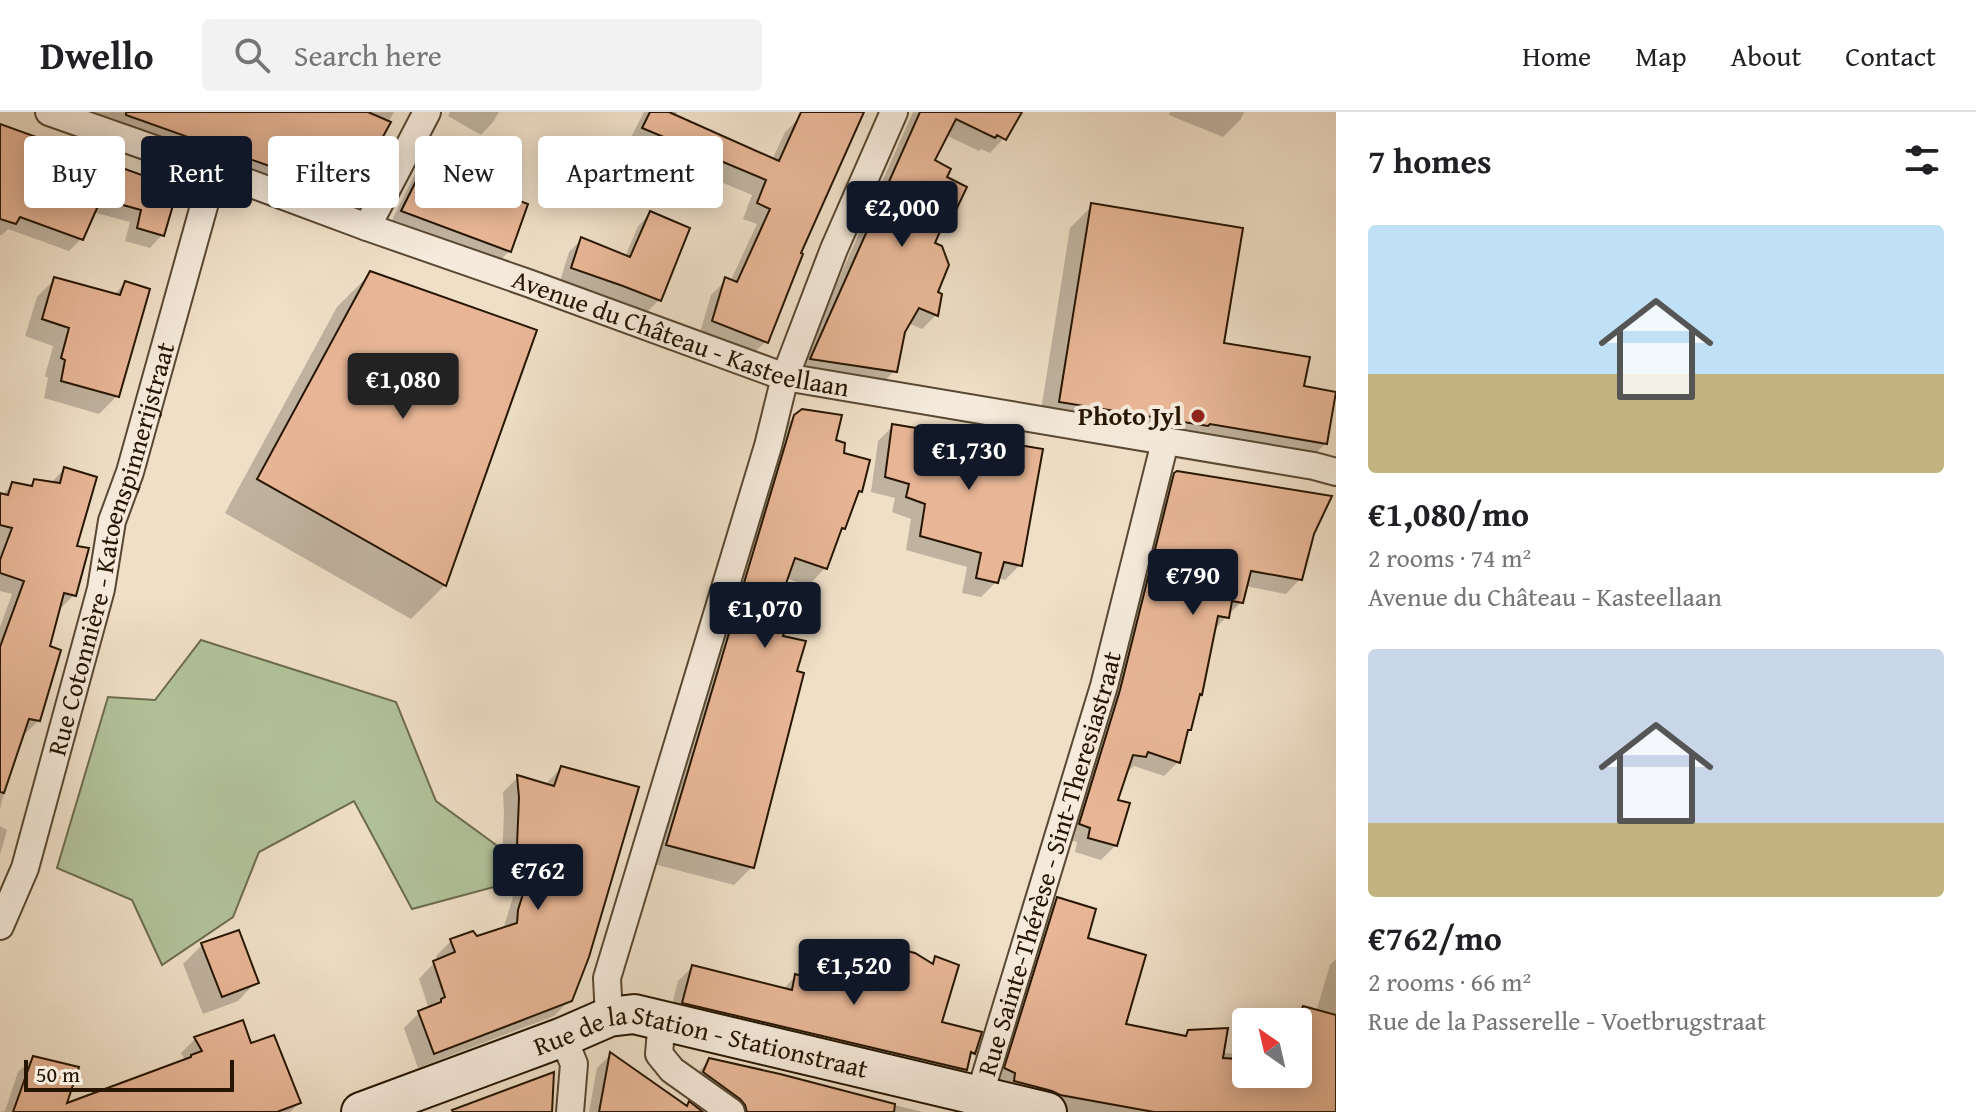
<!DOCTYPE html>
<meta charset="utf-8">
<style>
body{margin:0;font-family:"Gentium Book Plus",serif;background:#f2f2f2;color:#202124;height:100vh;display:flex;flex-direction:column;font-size:30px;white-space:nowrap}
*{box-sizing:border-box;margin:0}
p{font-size:26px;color:#757577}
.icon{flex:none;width:44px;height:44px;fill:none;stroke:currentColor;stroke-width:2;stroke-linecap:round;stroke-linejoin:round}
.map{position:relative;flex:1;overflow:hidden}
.sheet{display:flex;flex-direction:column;background:#fff;width:640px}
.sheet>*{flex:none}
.top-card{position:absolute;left:24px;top:24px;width:760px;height:72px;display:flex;gap:16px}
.needle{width:52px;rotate:326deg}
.fabs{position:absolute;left:1232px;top:896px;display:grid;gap:16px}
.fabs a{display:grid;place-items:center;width:80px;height:80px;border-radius:8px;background:#fff;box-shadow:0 4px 20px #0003;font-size:40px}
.scale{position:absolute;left:24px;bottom:20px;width:210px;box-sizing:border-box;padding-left:8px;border:4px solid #261500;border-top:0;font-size:22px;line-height:28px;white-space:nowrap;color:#261500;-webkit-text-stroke:6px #f5eadb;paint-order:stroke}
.price{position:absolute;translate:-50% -68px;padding:0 18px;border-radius:8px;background:#111827;color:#fff;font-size:26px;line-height:52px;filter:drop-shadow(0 2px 4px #0008)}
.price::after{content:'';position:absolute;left:50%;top:48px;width:24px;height:18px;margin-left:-12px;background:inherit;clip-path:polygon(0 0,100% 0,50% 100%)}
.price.on{background:#222;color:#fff}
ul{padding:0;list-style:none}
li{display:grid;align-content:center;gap:16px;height:424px;padding:0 32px}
li span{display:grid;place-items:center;height:248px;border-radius:8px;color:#555}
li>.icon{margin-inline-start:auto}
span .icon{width:144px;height:144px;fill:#fffc;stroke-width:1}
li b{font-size:34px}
h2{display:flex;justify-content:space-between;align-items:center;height:96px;padding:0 32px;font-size:34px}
.pill{padding:0 28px;border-radius:8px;background:#fff;box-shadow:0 4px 20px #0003;font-size:28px;line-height:72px}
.pill.on{background:#111827;color:#fff}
header{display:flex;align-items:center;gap:48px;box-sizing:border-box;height:112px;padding:0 40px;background:#fff;border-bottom:2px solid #e0e0e0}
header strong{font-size:38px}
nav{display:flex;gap:44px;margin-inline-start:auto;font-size:28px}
.search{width:560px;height:72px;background:#f2f2f2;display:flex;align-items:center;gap:20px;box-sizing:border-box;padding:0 28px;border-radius:8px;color:#757577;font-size:30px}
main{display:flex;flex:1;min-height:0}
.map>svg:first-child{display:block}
.green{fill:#b2c39b;stroke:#6c6c4e;stroke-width:2}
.shadow{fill:#0003}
.building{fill:#e8b696;stroke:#261500;stroke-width:2}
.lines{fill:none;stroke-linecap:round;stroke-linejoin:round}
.street-casing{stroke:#584832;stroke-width:30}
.secondary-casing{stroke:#261500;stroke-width:42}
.street{stroke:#f5eadb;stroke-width:26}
.secondary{stroke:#f5eadb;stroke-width:38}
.poi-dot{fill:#8f2418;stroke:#f5eadb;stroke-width:3}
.labels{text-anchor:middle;stroke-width:8;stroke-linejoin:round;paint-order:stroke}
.street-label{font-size:26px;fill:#261500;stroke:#f5eadb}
.poi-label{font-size:26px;font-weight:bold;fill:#261500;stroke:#f5eadb;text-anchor:end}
</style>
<header>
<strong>Dwello</strong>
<div class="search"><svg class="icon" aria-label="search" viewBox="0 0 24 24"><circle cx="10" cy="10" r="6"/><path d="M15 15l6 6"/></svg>Search here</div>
<nav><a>Home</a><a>Map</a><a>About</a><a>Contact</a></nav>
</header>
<main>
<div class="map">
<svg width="1336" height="1000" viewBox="0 0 1336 1000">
<rect width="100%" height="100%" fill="#efdfc7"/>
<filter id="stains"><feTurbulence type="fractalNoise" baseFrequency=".0025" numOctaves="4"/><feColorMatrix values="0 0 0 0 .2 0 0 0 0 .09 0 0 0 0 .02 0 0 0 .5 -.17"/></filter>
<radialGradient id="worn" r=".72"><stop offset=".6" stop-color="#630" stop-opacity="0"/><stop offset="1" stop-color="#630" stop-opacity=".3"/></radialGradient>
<path class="green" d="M201 528 396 590 436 689 503 738 505 772 412 797 354 689 259 740 233 805 162 853 132 788 57 756 108 585 155 588Z"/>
<path class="shadow" d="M63 0H394L349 82 335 96Z
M450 0H499L493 10 481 23 448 4Z
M644 0H677L675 5 772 48 785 20 800 5 830 0H862L799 142 766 229 751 244 699 224 711 183 726 168 730 170 757 112 743 107 752 83 628 31Z
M913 0H1012L1004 26 990 41 981 37 979 39 946 23 932 49 944 66 955 95 943 106 933 131 936 203 922 217 908 211 903 219 895 258 881 273 797 261Z
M1170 0H1244L1241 7 1223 25 1169 3Z
M0 14 176 77 162 123 150 136 125 129 130 110 93 100 81 127 69 139 8 117 2 123H0Z
M428 49 438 71 476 84 483 77 509 139 497 152 390 112 415 62Z
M1092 94 1222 233 1302 275 1326 331 1304 353 1039 311 1070 116Z
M651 101 659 188 647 200 610 185 560 169 569 140 582 127 625 145 638 114Z
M371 161 534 219 445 473 411 507 225 401 337 195Z
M55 167 114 183 125 171 117 284 99 302 44 286 48 266 45 264 53 234 25 224 37 185Z
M795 304 833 330 842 342 860 379 855 384 844 416 838 422 825 456 808 474 786 466 775 498 780 525 795 560 752 755 734 773 650 751 776 323Z
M893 314 1020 453 1005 468 997 466 996 470 981 485 962 481 967 455 906 438 911 407 892 400 895 386 871 380 878 329Z
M64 357 74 436V483L60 497 58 496 47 535 39 608 25 622H22L12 651 0 697V515L12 482 0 479V385L13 372 28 376 35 369 50 372Z
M1175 362 1312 421 1300 467 1286 482 1245 474 1241 490 1213 519 1189 617 1185 621 1178 650 1164 664 1134 654 1129 658H1126L1116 689V733L1101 748 1075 740 1077 730 1066 727 1160 377Z
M561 656 570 888 554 904 418 956 404 916 419 901 429 897 419 867 434 851 438 849 436 844 452 828 477 827 503 818 522 755 502 748 504 702 503 680 518 665 545 673Z
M0 714 7 718 0 743Z
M1057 787 1085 827 1123 914 1183 926 1189 920 1221 941 1246 942V962H1298V910H1290L1303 896 1316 900 1330 853 1336 847V1000H1057L990 972 1042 803Z
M238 820 256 870 238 889 203 902 183 852 202 833Z
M883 835 930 852 936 847 939 911 974 941 967 947 965 957 951 971 669 905 678 869 692 855 782 878 796 864 842 876 848 871 863 875 869 849Z
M195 927 250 934 299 991 290 1000H0L5 999 18 960 33 946 63 995 186 950 181 941Z
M610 943 685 996 689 992 700 1000H589L597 956Z
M710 948 923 1000H725L696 962Z"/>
<path class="building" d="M126 0H368L391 10 351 83 126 3Z
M650 0H669L779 49 801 0H864L801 141 803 142 768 231 712 209 725 165 737 170 770 97 757 91 766 68 642 16Z
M920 0H1022L1006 28 997 23 995 26 956 7 935 48 951 57 947 65 967 75 957 96 951 94 935 131 942 134 949 153 938 180 942 182 938 204 919 196 905 220 897 260 810 247Z
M0 12 178 76 164 124 137 116 141 98 101 87 83 128 20 105 16 112 0 107Z
M427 47 446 54 441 69 479 83 482 75 528 92 511 140 401 99Z
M1091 91 1243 116 1224 231 1310 245 1304 274 1336 280 1327 332 1210 312 1208 314 1059 290Z
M650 99 690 116 661 189 623 174 571 156 581 125 630 145Z
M370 159 537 218 446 474 257 367Z
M54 165 120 183 125 169 150 177 119 285 61 269 65 248 61 246 69 216 42 207Z
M802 297 842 303 836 328 845 331 844 341 870 348 862 380 859 379 845 417 842 416 827 457 795 446 777 497 790 501 783 524 806 529 797 559 804 561 754 756 666 733 794 303Z
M892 312 1043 337 1022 454 1004 450 998 471 976 466 981 441 920 424 925 392 906 385 909 372 885 365Z
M64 355 97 365 77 434 89 436 76 484 64 481 50 534 61 538 40 609 29 607 4 681 0 680V535L24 469 0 461V448L12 416 0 413V381L8 383 12 370 32 374 34 367 60 371Z
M1177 359 1332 384 1314 422 1302 468 1251 459 1243 491 1232 489 1229 506 1218 504 1202 583 1200 582 1191 618H1188L1180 651 1148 640 1146 645 1133 643 1118 688 1130 691 1117 734 1088 726 1090 716 1079 712 1120 578 1174 361Z
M561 654 639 675 589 845 572 889 434 942 418 899 441 890V887L445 885 433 849 455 840 450 827 473 819 477 824 517 811 518 798 536 740 517 733 519 686 517 663 554 674Z
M1057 785 1096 797 1088 826 1146 843 1126 912 1186 924 1188 918 1228 916 1223 946 1238 947 1233 962H1298V908L1303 894 1336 903V1000H1154L1060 983 1052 979 1014 969 1015 961 1004 956Z
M239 818 259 871 222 885 201 831Z
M882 833 915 841 933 852 935 844 959 853 942 910 982 920 975 942 971 940 967 958 682 891 692 853 792 878 795 862 845 875 847 868 873 875Z
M243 908 251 931 274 923 301 991 277 1000H13L33 944 79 955 67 991 191 945V943L202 939 194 925Z
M610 940 687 994 689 989 703 1000H599Z
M709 946 780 962 895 992 894 1000H747L745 993 740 987 703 960Z
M554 960 552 1000H453L452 998Z"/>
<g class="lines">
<defs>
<g id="street">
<path id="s1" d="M49 0 214 58 367 115 528 171 785 265 1314 354 1336 360"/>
<path d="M367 115 427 0"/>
<path id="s2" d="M0 814 25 756 101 477 112 409 130 360 214 58"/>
<path d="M609 905 607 866 768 334 785 265 834 137 894 0"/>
<path d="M662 907 659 942 672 958 731 1000"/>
<path d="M563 925 574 952 570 1000"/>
<path id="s3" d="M979 985 1104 574 1165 330"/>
</g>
<g id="secondary">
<path id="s4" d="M361 1000 563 925 609 905 634 902 1047 1000"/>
</g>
</defs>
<use href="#street" class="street-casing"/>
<use href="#secondary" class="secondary-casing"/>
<use href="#street" class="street"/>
<use href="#secondary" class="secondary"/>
</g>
<circle class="poi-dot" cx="1198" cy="304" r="8"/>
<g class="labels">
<g class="street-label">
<text dy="9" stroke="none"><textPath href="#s1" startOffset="670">Avenue du Château - Kasteellaan</textPath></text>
<text dy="9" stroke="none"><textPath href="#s2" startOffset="394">Rue Cotonnière - Katoenspinnerijstraat</textPath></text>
<text dy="9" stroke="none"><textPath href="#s3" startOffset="244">Rue Sainte-Thérèse - Sint-Theresiastraat</textPath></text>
<text dy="9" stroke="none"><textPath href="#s4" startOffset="358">Rue de la Station - Stationstraat</textPath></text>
</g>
<g class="poi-label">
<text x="1182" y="313">Photo Jyl</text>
</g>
</g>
<rect width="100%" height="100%" filter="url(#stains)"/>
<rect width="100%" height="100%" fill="url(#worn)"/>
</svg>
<div class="fabs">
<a><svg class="needle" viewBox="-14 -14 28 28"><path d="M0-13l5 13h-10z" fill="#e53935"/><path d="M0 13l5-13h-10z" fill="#757577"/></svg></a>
</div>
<div class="scale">50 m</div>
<b class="price" style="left:902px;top:137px">€2,000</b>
<b class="price on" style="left:403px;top:309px">€1,080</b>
<b class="price" style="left:969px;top:380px">€1,730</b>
<b class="price" style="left:1193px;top:505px">€790</b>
<b class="price" style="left:765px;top:538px">€1,070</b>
<b class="price" style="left:538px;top:800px">€762</b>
<b class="price" style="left:854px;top:895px">€1,520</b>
<div class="top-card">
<a class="pill">Buy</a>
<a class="pill on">Rent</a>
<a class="pill">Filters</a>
<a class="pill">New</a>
<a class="pill">Apartment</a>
</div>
</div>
<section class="sheet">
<h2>7 homes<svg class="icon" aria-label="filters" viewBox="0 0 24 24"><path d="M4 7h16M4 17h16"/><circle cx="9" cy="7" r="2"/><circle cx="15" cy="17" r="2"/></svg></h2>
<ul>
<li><span style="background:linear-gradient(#bfe0f5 60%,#c2b280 0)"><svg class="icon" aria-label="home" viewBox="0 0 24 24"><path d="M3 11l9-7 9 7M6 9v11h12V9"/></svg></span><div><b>€1,080/mo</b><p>2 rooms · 74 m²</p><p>Avenue du Château - Kasteellaan</p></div></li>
<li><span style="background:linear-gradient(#c9d6e8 70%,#c2b280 0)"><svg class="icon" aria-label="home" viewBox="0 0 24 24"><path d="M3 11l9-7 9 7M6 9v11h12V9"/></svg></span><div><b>€762/mo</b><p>2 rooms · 66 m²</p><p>Rue de la Passerelle - Voetbrugstraat</p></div></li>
</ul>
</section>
</main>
